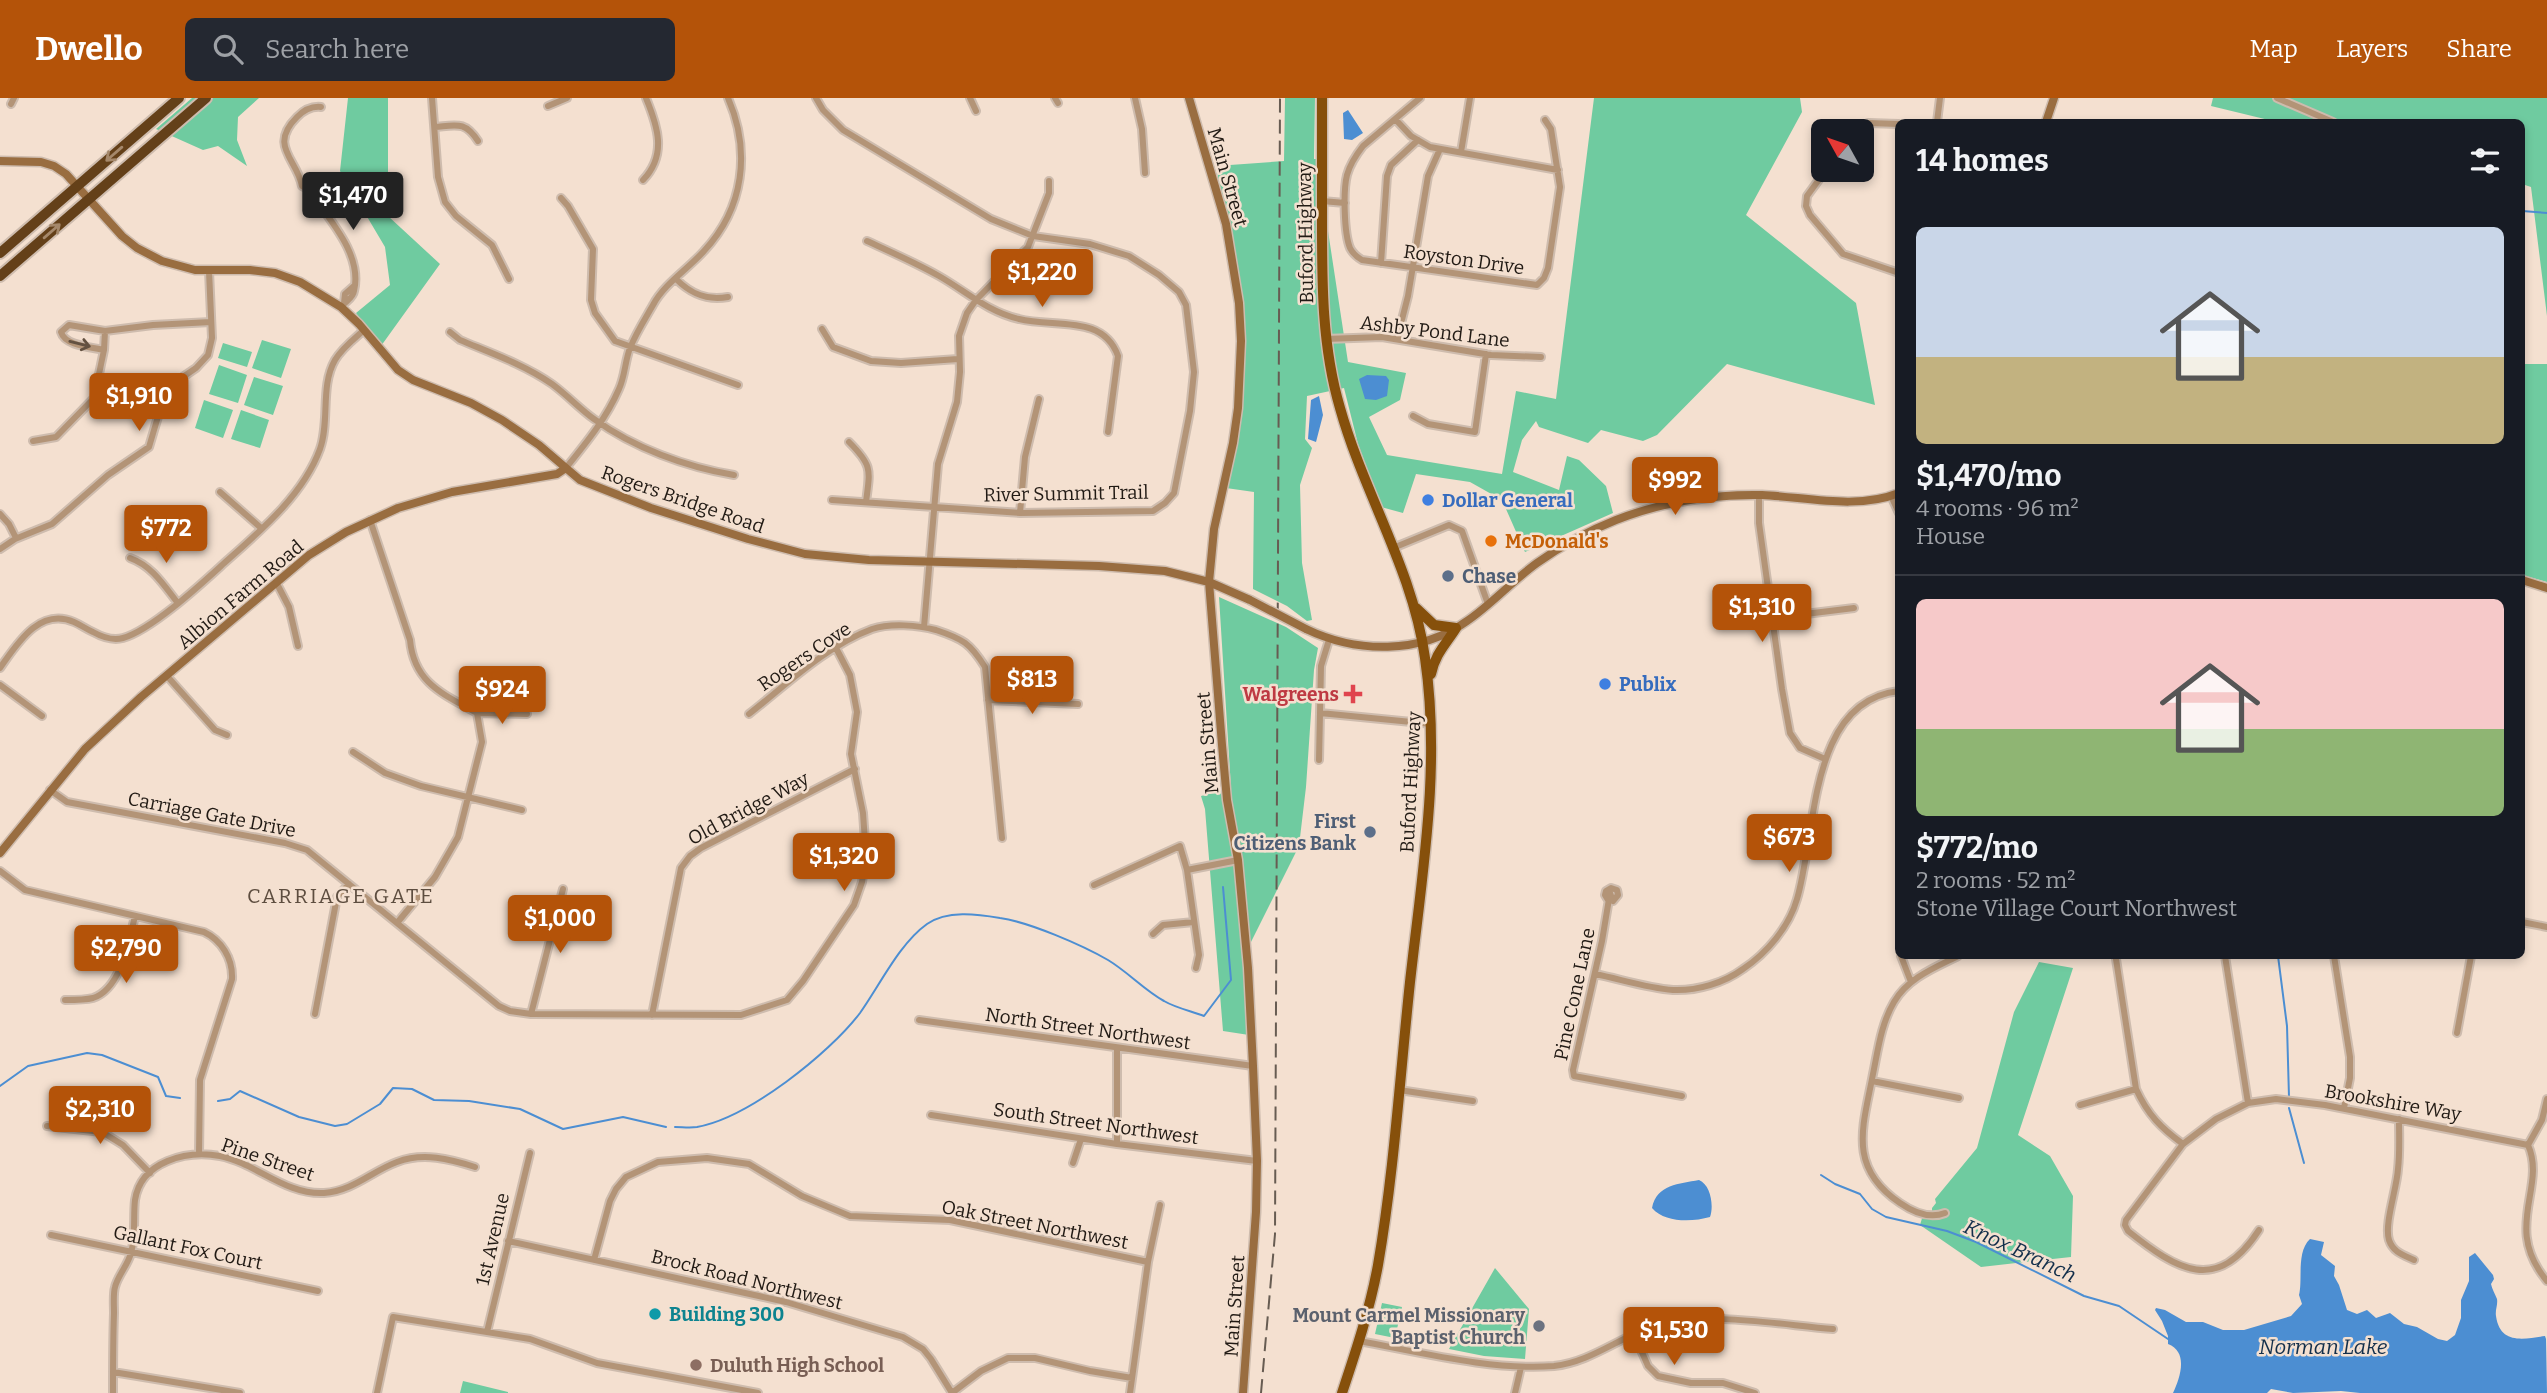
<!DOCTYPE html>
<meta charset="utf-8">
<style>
body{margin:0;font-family:Bitter,serif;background:#242831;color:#f1f3f6;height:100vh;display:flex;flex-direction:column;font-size:26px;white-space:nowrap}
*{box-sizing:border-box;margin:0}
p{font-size:23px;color:#9ea1a6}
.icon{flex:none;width:38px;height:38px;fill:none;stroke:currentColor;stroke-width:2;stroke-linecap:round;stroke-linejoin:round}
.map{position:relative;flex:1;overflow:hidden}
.drawer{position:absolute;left:1895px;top:21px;width:630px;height:840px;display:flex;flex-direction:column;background:#171b24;border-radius:10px;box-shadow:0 4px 10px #0003}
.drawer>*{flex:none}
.needle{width:46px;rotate:310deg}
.fabs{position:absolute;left:1811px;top:21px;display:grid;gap:14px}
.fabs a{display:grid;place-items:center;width:63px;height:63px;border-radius:10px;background:#171b24;box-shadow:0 4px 10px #0003;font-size:35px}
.price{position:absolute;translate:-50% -60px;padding:0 16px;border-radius:7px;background:#b45309;color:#fff;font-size:23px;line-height:46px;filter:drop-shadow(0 2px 4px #0008)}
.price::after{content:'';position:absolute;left:50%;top:42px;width:21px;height:16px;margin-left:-10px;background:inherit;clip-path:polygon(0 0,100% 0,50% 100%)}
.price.selected{background:#222;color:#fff}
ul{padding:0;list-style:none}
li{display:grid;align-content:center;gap:14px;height:371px;padding:0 21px}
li+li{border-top:2px solid #363941}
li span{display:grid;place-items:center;height:217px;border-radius:10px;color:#555}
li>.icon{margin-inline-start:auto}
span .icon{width:126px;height:126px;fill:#fffc;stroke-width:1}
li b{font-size:30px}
h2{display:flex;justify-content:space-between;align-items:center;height:84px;padding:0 21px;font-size:30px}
header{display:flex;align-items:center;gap:42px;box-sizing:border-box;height:98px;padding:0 35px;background:#b45309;color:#fff}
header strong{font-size:33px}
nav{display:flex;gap:38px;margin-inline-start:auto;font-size:24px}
.search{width:490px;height:63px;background:#242831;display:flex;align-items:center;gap:18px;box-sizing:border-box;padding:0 24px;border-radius:10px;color:#9ea1a6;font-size:26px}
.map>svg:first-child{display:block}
.green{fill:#6fcba0}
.water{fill:#4c8ed2}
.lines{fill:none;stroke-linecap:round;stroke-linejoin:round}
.stream{stroke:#4c8ed2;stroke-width:2}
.street-casing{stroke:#cebcae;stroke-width:10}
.secondary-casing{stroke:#cebcae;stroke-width:11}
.primary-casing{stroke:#cebcae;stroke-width:13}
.highway-casing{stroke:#cebcae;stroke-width:14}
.street{stroke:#b39477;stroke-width:6}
.secondary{stroke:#996d40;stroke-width:8}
.primary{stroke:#86500b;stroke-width:10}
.highway{stroke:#644019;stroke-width:10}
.rail{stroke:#675c52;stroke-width:2;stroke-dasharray:14 7;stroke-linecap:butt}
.secondary-bridge-casing{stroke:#cebcae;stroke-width:11;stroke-linecap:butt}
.secondary-bridge{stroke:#996d40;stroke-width:8}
.oneway{stroke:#a5886b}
.oneway2{stroke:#635141}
.shop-dot{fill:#3f7fe0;stroke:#f4e0d0;stroke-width:2.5}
.food-dot{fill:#e8710a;stroke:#f4e0d0;stroke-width:2.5}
.service-dot{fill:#5c6f8a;stroke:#f4e0d0;stroke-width:2.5}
.health-dot{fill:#e0444e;stroke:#f4e0d0;stroke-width:2.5}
.culture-dot{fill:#0f9aa8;stroke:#f4e0d0;stroke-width:2.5}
.worship-dot{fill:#6b7280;stroke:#f4e0d0;stroke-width:2.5}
.education-dot{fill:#8d6e63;stroke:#f4e0d0;stroke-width:2.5}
.labels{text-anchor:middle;stroke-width:5;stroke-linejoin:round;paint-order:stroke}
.street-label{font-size:19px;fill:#211a14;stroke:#f4e0d0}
.shop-label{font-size:19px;font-weight:bold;fill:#366cbe;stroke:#f4e0d0;text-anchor:start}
.food-label{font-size:19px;font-weight:bold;fill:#c56008;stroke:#f4e0d0;text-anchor:start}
.service-label{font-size:19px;font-weight:bold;fill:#4e5e75;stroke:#f4e0d0;text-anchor:start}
.health-label{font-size:19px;font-weight:bold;fill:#be3a42;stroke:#f4e0d0;text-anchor:end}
.culture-label{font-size:19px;font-weight:bold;fill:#0d838f;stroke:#f4e0d0;text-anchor:start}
.worship-label{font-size:19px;font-weight:bold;fill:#5b616d;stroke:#f4e0d0;text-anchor:end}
.education-label{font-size:19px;font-weight:bold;fill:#785e54;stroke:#f4e0d0;text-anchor:start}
.neighbourhood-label{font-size:21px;letter-spacing:2px;fill:#5d4d3f;stroke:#f4e0d0}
.water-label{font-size:21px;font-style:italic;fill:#132f4b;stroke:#f4e0d0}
</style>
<header>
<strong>Dwello</strong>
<div class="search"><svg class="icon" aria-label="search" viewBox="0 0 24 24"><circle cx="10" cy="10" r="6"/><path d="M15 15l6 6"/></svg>Search here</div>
<nav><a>Map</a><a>Layers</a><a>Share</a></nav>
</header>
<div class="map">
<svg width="2547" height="1295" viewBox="0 0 2547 1295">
<rect width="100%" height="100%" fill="#f4e0d0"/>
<path class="green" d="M192 0H259L238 19 237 42 247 68 218 48 203 52 156 31Z
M348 0H388V118L440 166 381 248 356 215 390 187 385 149 340 73Z
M1285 0H1315L1314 61H1317L1348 264 1406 275 1400 302 1369 319 1387 357 1502 376 1516 293 1556 301 1594 0H1800L1802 14 1746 117 1856 205 1875 307 1727 266 1657 337 1643 343 1601 332 1588 345 1539 329 1536 323 1522 342 1513 374 1559 392 1567 358 1579 362 1606 388 1613 415 1525 454 1502 402 1470 384 1416 376 1403 415 1381 409 1358 346 1344 290 1307 298 1305 341 1312 350 1300 387 1302 465 1312 522 1307 523 1287 508 1253 491 1254 394 1226 390 1244 265 1229 133 1216 68 1284 63Z
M2213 0H2547V218L2531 89 2522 86V24H2277L2211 8Z
M262 242 291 251 281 280 252 270Z
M223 245 252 254 247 269 218 260Z
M2522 266H2547V484L2522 477Z
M219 267 247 277 238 305 209 296Z
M254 279 283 288 273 317 244 307Z
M204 302 233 312 223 340 195 330Z
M241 312 269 322 260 350 231 341Z
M1219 499 1286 529 1318 550 1314 572 1306 689 1299 748 1248 850 1249 937 1223 933 1205 711 1201 698 1231 690Z
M2039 864 2073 870 2018 1037 2050 1058 2073 1098 2071 1159 1981 1169 1920 1127 1923 1117 1932 1119V1110L1936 1105 1935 1101 1977 1050 2014 914Z
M1495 1170 1529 1211 1525 1261 1484 1258 1449 1251Z
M1382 1205 1402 1209 1395 1240 1375 1236Z
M463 1283 508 1294V1295H460Z"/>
<path class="water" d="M1348 12 1363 35 1352 42 1344 41 1343 15Z
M1367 277 1386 278 1389 282 1387 298 1376 302 1365 301 1359 281Z
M1319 298 1323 317 1316 344 1308 341 1311 302Z
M1699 1082C1711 1087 1714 1108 1710 1119 1692 1124 1665 1125 1652 1110 1657 1086 1679 1086 1699 1082Z
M2310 1141 2324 1144 2321 1157 2335 1168 2334 1178 2339 1187 2347 1212 2357 1216 2367 1212 2376 1220 2390 1215 2404 1226 2417 1229 2438 1241 2447 1243 2455 1237 2461 1220V1202L2469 1183V1159L2475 1155 2493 1177 2494 1181 2491 1186C2492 1191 2495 1196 2497 1201 2498 1207 2495 1212 2496 1218 2500 1247 2524 1241 2545 1238L2546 1241 2547 1295H2360L2341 1293 2293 1295 2271 1291 2267 1295H2173C2180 1280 2189 1254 2168 1246V1238L2162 1223 2155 1212 2156 1210 2165 1212 2186 1224H2203L2223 1232H2244L2291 1218 2302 1206 2299 1197C2303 1182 2296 1154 2310 1141Z"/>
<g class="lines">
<path class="stream" d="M2522 113 2547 115
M2278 858 2287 928 2289 999
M0 988 28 968 87 955 102 957 158 979 166 998 180 1000
M218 1003 230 1001 240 993 299 1019 335 1028 347 1026 380 1006 393 990 412 991 434 1002 469 1003 520 1011 563 1031 623 1019 666 1029
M2289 1010 2304 1065
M675 1029C682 1029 690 1030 697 1029 748 1020 829 956 860 915 880 887 899 846 927 826 947 812 977 816 1000 820 1029 824 1082 847 1108 862 1128 874 1144 892 1164 903 1176 910 1191 913 1204 918L1231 882 1223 789
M1821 1077 1835 1086 1860 1096 1872 1111 1886 1119 1947 1133 1976 1144 2084 1198 2119 1208 2168 1241"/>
<defs>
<path id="street" d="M432 0 438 79 445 104 456 118 492 147 509 181
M816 0 823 12 843 32 991 121 1033 138 1090 146 1129 158 1159 177 1179 194 1186 207 1194 274 1190 313 1174 395 1165 405 1153 413 1020 415 832 402
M970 0 976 13
M1055 0 1058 5
M1135 0 1142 31 1145 75
M1420 0 1363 48C1356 57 1350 66 1347 77 1343 93 1344 135 1350 150 1353 156 1357 159 1362 162L1537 187 1544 180 1548 170 1560 89 1551 31 1545 22
M2277 0 2333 24
M11 6 14 0
M548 8 567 0
M321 9C312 8 304 12 297 19 268 48 297 61 302 88L308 91C328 120 363 156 354 193 353 201 345 203 341 209
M1396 22 1411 38 1430 49 1558 72
M1937 24 1940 0
M435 29C457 27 465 23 478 43
M1852 33 1868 25 1899 26
M1461 54 1470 0
M1826 72 1807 98 1806 108 1810 117 1843 156 1899 175
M643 82C667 57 658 29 646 0
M561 100 568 108 593 151 591 202 595 215 615 243 738 287
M1322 103 1345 105
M867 143C891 154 916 165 939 178 967 194 988 214 1019 221 1055 230 1103 216 1118 258L1108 334
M1381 165 1387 78 1391 67 1418 42
M676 181C691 196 707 203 728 199
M344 205 345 196 354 188
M822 231 833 249 871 263 901 265 958 261
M450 234 460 242C491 255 525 267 552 286 567 297 580 311 594 321 634 350 686 369 734 377
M1325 241 1382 239 1491 257 1541 259
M1397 241 1408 198 1428 78 1440 51
M104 252C91 249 65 248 61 234L69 227 105 233
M1413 318 1428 326 1475 334 1486 256
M33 343 56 339 94 300 104 252 105 233 153 227 211 224
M849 344C873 368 870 372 866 404
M566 370C586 345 606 321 619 291 625 278 625 263 630 250 636 235 645 221 653 207 664 186 688 171 704 153 744 110 751 53 728 0
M220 394 261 430
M1759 397V425L1782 591 1790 635 1800 650 1825 661
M1891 398 1899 415
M1020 415 1025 359 1039 301
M0 416 9 426 16 440
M370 422 410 542C414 585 443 596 477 615
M1393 450 1449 427 1462 433 1488 506
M0 451 15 441 52 426 108 377 149 349 165 295 174 285 196 270 208 257 212 240 209 173
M130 460C152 468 163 486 177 504
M276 484 289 509 298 548
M1773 520 1854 510
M924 529 938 366 957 304 960 274 959 238 967 215 976 202 1028 149 1049 95V83
M0 570C17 546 39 509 74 524 81 527 86 531 93 534 102 539 112 543 123 540 151 532 199 488 221 468 258 435 303 398 320 351 330 323 320 288 335 262 342 250 354 241 364 232
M167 578 215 632 227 637
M0 587 42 618
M988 602 1078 606
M477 615 527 616
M1320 615 1432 626
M749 616C786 587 826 548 872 531 890 525 918 527 936 532 963 541 970 545 985 569L1002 740
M353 654 385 675 421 688 522 712
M1319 662 1321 568 1329 542
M50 692 67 704 285 745 307 752 499 908 510 913 531 916 741 917 787 902 803 883 854 807 862 784 866 758 863 715 851 656 857 614 850 577 836 550
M1187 772 1238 762
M0 773 25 792 204 834C221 842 233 860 232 881L200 982 199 1056
M1094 787 1180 748 1187 772 1199 857 1196 870
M1611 790 1617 792 1618 797 1613 803 1610 795 1608 802 1605 797 1606 793Z
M1610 795 1602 843 1573 972 1574 978 1682 998
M2522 824 2547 829
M397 825 435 779 458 739 482 644 477 615
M1153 836 1163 827 1194 824
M1901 858 1911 884
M2225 858 2248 1005
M2334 858 2350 959V980L2344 1010
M2116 861 2136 991C2148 1017 2161 1030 2183 1046
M1595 876C1620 881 1647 890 1673 892 1697 893 1724 885 1743 871 1767 855 1789 829 1797 801 1817 734 1808 603 1899 593
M65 902C74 902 85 902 93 900 121 891 129 843 135 818
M315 916 337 799 349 786
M531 916 563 791
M652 917 681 770 690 758 701 750 855 671
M919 922 1253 968
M2457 935 2471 858
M1872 983 1959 1000
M1399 992 1473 1003
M2080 1007 2136 991
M931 1017 1117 1046 1257 1063
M2399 1021C2399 1037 2400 1054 2398 1071 2397 1090 2384 1126 2389 1142 2393 1154 2403 1157 2414 1162
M47 1028 102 1034 123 1047 150 1075
M1117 1046V951
M2528 1047 2542 1022 2547 1001
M1073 1065 1081 1041
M1945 1115C1930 1121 1913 1114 1900 1105 1847 1069 1863 1029 1873 976 1878 952 1881 926 1894 904 1908 880 1934 870 1958 858
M2259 1132C2217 1197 2177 1172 2128 1133L2125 1127 2126 1122 2183 1046 2216 1021 2248 1005 2276 1001 2325 1007 2528 1047C2547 1090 2502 1129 2547 1183
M51 1137 318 1193
M508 1143 786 1204 903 1239 923 1251 931 1261 952 1295
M594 1162 610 1103 616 1091 626 1079 658 1064 707 1060 749 1066 802 1098 850 1118 950 1122 1148 1164
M487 1234 530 1055
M1634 1236 1648 1268 1658 1278 1691 1285H1723L1755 1295
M1359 1243C1419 1254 1493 1273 1554 1268 1592 1264 1622 1237 1658 1227 1707 1213 1782 1227 1833 1231
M113 1274 240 1295
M113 1295C113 1268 113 1242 114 1215 114 1207 113 1196 115 1189 118 1177 128 1167 131 1155 136 1138 133 1119 135 1102 141 1063 187 1052 220 1058 256 1065 285 1097 324 1095 353 1093 372 1073 397 1064 423 1054 450 1061 475 1069
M377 1295 393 1219 530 1241 597 1265 758 1295
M952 1295 981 1273 1008 1260H1035L1090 1273 1132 1280
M1130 1295 1148 1164 1160 1107
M1515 1295 1521 1269"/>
<path id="secondary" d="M1189 0 1226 126 1239 205 1241 243 1238 310 1233 345 1214 431 1209 484 1222 647 1227 702 1238 762 1248 870 1253 968 1257 1063 1256 1114 1243 1295
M2046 24 2054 0
M0 63 41 64 54 68 66 76 122 138 137 150 162 163 195 172H250L275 175 300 184 341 209 359 226 398 272 413 282 471 305 502 322 539 347 580 382 651 410 748 441 805 456 869 462 1099 468 1165 473 1209 484 1250 502
M2522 482 2547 490
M1306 531C1356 555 1420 557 1467 523 1492 506 1512 483 1537 465 1561 448 1588 433 1616 422 1662 404 1712 396 1762 397 1806 399 1856 412 1899 395
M0 755 85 651 141 599 309 457 346 434 398 410 452 394 557 376 566 370"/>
<path id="primary" d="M1322 0C1322 38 1322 75 1322 113 1322 179 1321 246 1340 310 1364 396 1413 472 1425 560 1441 669 1422 776 1410 884 1400 978 1394 1074 1378 1167 1370 1211 1356 1253 1342 1295
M1416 510 1434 527 1456 530C1446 546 1435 556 1431 576"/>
<path id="highway" d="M0 155 179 0
M0 178 206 0"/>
</defs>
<use href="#street" class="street-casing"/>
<use href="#secondary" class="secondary-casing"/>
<use href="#primary" class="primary-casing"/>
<use href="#highway" class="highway-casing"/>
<use href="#street" class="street"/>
<use href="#secondary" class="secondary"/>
<use href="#primary" class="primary"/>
<use href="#highway" class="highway"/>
<path class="rail" d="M1261 1295 1275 1136 1280 0"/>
<defs>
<path id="secondary-bridge" d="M1250 502 1306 531"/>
</defs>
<use href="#secondary-bridge" class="secondary-bridge-casing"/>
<use href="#secondary-bridge" class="secondary-bridge"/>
</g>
<defs><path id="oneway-shaft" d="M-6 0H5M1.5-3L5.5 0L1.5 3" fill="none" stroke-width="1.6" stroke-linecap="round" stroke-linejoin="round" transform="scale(1.75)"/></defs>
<g class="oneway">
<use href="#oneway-shaft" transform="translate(114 56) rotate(139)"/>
<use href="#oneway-shaft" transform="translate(52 133) rotate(-41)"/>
</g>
<use class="oneway2" href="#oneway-shaft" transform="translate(80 246) rotate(14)"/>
<g class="shop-dot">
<circle cx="1428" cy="402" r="7"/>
<circle cx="1605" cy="586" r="7"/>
</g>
<circle class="food-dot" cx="1491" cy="443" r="7"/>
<g class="service-dot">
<circle cx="1448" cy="478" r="7"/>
<circle cx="1370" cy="734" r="7"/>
</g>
<path class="health-dot" d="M1349.5 585.5h7v7h7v7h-7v7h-7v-7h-7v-7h7z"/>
<circle class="culture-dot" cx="655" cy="1216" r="7"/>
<circle class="worship-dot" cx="1539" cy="1228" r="7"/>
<circle class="education-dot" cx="696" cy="1267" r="7"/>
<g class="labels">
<g class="street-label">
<text transform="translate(1228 79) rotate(74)" y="7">Main Street</text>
<text transform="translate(1305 135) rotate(-91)" y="7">Buford Highway</text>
<text transform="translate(1464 161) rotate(8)" y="7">Royston Drive</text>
<text transform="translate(1435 233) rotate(7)" y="7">Ashby Pond Lane</text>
<text transform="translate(1066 395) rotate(-1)" y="7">River Summit Trail</text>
<text transform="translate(683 401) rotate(19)" y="7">Rogers Bridge Road</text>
<text transform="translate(240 496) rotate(-40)" y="7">Albion Farm Road</text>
<text transform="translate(804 558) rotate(-34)" y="7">Rogers Cove</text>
<text transform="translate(1207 645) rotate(-95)" y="7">Main Street</text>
<text transform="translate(1410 684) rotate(-87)" y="7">Buford Highway</text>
<text transform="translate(748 710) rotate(-28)" y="7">Old Bridge Way</text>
<text transform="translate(212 716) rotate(11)" y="7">Carriage Gate Drive</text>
<text transform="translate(1574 896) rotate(-78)" y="7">Pine Cone Lane</text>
<text transform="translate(1088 930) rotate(8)" y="7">North Street Northwest</text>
<text transform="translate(2393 1004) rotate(10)" y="7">Brookshire Way</text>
<text transform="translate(1096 1025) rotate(8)" y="7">South Street Northwest</text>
<text transform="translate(268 1061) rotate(19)" y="7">Pine Street</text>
<text transform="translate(1035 1126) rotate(11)" y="7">Oak Street Northwest</text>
<text transform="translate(492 1141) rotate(-77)" y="7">1st Avenue</text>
<text transform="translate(188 1149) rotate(12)" y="7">Gallant Fox Court</text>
<text transform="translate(747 1181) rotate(14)" y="7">Brock Road Northwest</text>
<text transform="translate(1234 1208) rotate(-86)" y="7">Main Street</text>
</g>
<g class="shop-label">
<text x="1442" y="409">Dollar General</text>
<text x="1619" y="593">Publix</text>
</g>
<g class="food-label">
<text x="1505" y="450">McDonald's</text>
</g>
<g class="service-label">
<text x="1462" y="485">Chase</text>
<text x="1356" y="730" text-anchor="end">First<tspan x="1356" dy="22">Citizens Bank</tspan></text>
</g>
<g class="health-label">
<text x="1339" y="603">Walgreens</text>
</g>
<g class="culture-label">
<text x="669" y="1223">Building 300</text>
</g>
<g class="worship-label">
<text x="1525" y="1224">Mount Carmel Missionary<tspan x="1525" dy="22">Baptist Church</tspan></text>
</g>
<g class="education-label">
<text x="710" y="1274">Duluth High School</text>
</g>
<g class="neighbourhood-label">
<text x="341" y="805">CARRIAGE GATE</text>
</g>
<g class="water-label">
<text transform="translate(2020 1153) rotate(25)" y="7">Knox Branch</text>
<text x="2323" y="1256">Norman Lake</text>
</g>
</g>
</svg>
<div class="fabs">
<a><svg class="needle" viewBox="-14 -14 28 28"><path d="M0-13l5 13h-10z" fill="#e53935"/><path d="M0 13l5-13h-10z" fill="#9ea1a6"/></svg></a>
</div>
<b class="price selected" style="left:353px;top:134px">$1,470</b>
<b class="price" style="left:1042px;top:211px">$1,220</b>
<b class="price" style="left:139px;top:335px">$1,910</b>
<b class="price" style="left:1675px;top:419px">$992</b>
<b class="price" style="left:166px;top:467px">$772</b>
<b class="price" style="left:1762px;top:546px">$1,310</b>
<b class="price" style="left:1032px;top:618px">$813</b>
<b class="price" style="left:502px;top:628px">$924</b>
<b class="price" style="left:1789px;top:776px">$673</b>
<b class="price" style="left:844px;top:795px">$1,320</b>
<b class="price" style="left:560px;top:857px">$1,000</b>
<b class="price" style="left:126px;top:887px">$2,790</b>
<b class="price" style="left:100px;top:1048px">$2,310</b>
<b class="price" style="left:1674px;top:1269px">$1,530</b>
<section class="drawer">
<h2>14 homes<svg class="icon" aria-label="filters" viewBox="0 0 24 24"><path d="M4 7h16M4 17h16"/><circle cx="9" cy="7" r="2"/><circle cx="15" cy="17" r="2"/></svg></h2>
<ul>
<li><span style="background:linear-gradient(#c9d6e8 60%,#c2b280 0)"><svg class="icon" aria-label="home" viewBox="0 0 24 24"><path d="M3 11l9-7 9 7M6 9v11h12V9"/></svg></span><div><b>$1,470/mo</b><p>4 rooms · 96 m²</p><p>House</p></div></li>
<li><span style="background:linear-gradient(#f6c9c9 60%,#8fb573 0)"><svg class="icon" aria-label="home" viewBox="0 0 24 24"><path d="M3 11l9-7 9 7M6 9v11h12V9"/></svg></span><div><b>$772/mo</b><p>2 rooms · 52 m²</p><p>Stone Village Court Northwest</p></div></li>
</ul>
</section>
</div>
